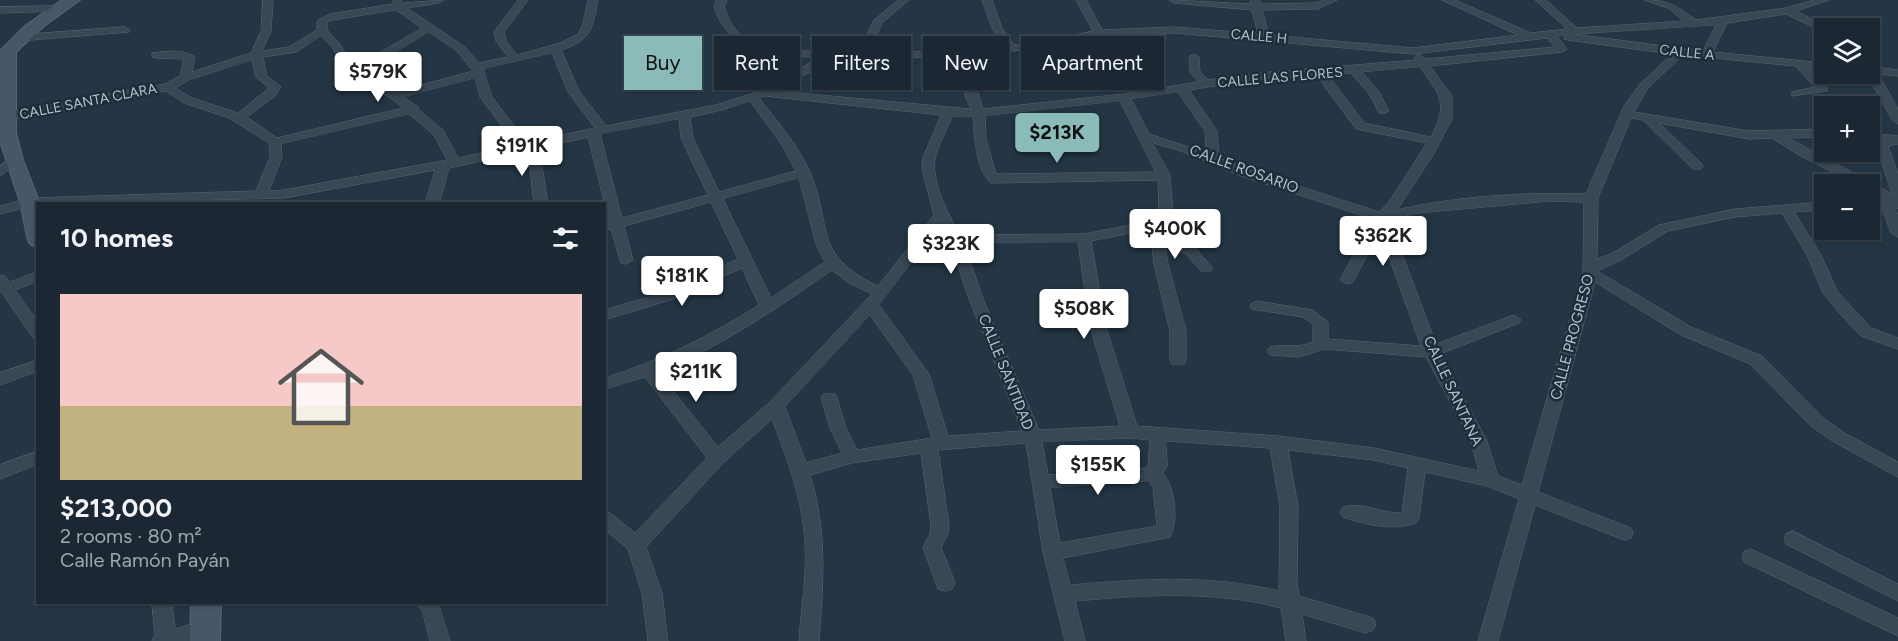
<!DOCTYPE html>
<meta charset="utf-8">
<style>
body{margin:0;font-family:Figtree,sans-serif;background:#283440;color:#f1f3f6;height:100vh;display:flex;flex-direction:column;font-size:22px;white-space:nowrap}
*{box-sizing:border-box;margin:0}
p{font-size:20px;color:#a0a6ac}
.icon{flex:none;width:33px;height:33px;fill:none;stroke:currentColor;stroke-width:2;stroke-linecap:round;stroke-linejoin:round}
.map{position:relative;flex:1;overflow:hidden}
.side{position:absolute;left:36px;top:202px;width:570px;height:402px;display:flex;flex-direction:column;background:#1b2834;border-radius:0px;box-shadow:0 2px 4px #0004,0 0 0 2px #39444f}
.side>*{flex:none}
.top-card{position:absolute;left:624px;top:36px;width:570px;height:54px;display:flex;gap:12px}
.fabs{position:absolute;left:1814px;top:18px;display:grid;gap:12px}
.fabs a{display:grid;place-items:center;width:66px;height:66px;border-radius:0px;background:#1b2834;box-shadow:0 2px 4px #0004,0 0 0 2px #39444f;font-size:30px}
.price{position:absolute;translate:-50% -51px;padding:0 14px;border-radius:6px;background:#fff;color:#222;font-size:20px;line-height:39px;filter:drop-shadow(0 2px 3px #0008)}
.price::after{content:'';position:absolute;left:50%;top:36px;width:18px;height:14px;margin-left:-9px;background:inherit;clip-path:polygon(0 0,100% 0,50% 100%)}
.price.on{background:#8bbbb9;color:#111}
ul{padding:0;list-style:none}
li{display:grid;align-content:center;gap:12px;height:318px;padding:0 24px}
li span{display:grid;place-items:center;height:186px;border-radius:0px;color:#555}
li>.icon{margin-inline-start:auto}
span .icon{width:108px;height:108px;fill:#fffc;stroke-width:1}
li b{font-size:26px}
h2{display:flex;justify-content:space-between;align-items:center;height:72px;padding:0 24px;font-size:26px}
.tag{padding:0 21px;border-radius:0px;background:#1b2834;box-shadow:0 2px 4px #0004,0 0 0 2px #39444f;font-size:21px;line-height:54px}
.tag.on{background:#8bbbb9;color:#111}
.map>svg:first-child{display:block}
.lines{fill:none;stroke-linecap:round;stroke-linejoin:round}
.street-casing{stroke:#586572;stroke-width:1}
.secondary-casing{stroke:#586572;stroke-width:2}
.street{fill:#394854;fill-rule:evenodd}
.secondary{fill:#475768;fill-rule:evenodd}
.labels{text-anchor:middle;stroke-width:5;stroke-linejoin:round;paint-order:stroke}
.far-street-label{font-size:14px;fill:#b7c2ce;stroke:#1e2d3a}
.street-label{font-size:15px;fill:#b7c2ce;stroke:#1e2d3a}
</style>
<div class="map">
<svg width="1898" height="641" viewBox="0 0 1898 641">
<rect width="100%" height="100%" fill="#243645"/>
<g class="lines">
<defs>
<path id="street" d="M263 0H273L271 31 262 51 289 47 317 30V21L330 14 393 4V0H401L403 3 444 0 439 3 407 8 465 47 479 63 508 57 496 41 494 32 518 0H528L504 32 506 41 517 55 560 43 578 34 583 24 588 0H598C592 29 592 40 561 50L579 91 606 126 716 105 760 91 819 58C778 54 727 54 714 6L717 0H727L724 6C727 16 732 27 740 34 760 51 831 53 858 53L874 20 898 0H909L882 23 869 53 948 51 1004 46 992 28 982 0H992L1002 28 1014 45 1043 42 1093 31 1076 0H1086L1102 30 1175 27 1258 34 1252 10 1174 3 1169 0 1251 4 1250 0H1260L1261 4 1316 3 1324 0H1337L1318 9 1262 10 1269 35 1413 48 1518 35 1442 0H1455L1531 33 1567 29 1535 0H1546L1577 28 1684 21 1668 8 1644 0C1669 0 1677 6 1696 20L1786 8 1814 0H1829L1796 11 1828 27 1829 28H1824V32L1786 14 1727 23 1713 52 1824 63V69L1809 68 1827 87V91L1792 96V92L1815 87 1795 66 1683 55 1648 88 1634 112 1749 131 1824 129V137L1788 138 1892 194 1876 145 1879 141H1869V133L1898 136V144L1888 146 1898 174V208L1895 209 1898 215V237L1891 233 1882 208H1869V200L1885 201 1869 192V184H1856L1799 155 1772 138 1749 139 1659 123 1701 163 1703 166 1701 169H1693L1643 120 1631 118 1598 198 1597 259 1611 254 1659 225 1735 209 1824 202V210L1794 212 1821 255 1837 291 1871 328 1898 338V349L1861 336 1840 314 1823 293 1807 255 1782 213 1735 217 1668 231 1621 260 1597 271 1691 327 1762 356 1823 418 1846 434 1898 462V477L1834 442 1811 426 1750 364 1681 335 1595 282 1538 492 1631 528 1633 533 1631 538 1624 540 1535 505 1498 641H1478L1519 499 1487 486 1425 472 1419 518 1416 523C1392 531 1366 525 1343 517L1340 512 1343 507C1360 501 1383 514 1402 513L1408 468 1374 460 1288 450 1298 507 1297 582 1299 596 1373 618 1376 624 1373 630 1366 633 1302 614 1306 641H1286L1281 608C1213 590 1144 595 1075 601L1085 641H1065L1043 552 1026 443 938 450 949 525 948 534 941 547 955 583 952 589 945 591 938 589 923 547 930 534 931 525 921 453 852 463 810 475C828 533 823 582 819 641H799C801 609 807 576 805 544 803 500 787 459 772 419L723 463 646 547 662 593 668 641H648L642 593 628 549 604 529V511L610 513 635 533 707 458 645 377 604 389V378C660 361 710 336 759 305L742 268 673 299 604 320V310L663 293 738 259 711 202 624 226 633 260 626 264 621 263 611 229 604 231V223L609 221 588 137 539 148 548 204H534L528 151 449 168 439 204H425L435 170 284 198 38 204 0 214V206L30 198 256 191 270 157 269 143 229 118 184 103 166 91 28 117 8 120 2 116 8 112 165 84 180 76 184 59 156 58 152 57V53C165 51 185 49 195 57L192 72 251 53 261 31ZM396 10 422 28 354 68 340 44 327 30V22L333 20ZM1716 25 1703 51 1572 34H1575ZM429 32 457 51 473 71 396 92 360 74ZM1175 33 1413 54 1547 38 1555 47 1426 59 1419 54 1414 57 1416 60 1258 73 1208 80 1200 72 1199 57 1194 54 1189 57 1190 72 1198 82 1124 94 983 109 975 83 1009 72 1000 52 1043 48 1099 36ZM1564 35V39L1568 40 1672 54 1640 84 1624 106 1586 194C1524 192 1458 196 1397 210L1433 155 1452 119V96L1430 66 1562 52 1567 49 1557 36ZM321 36 332 47 348 76 391 98 403 108 277 138 247 117 275 96 281 87 267 76 263 57 296 52ZM552 53 568 92 595 128 527 143 492 97 483 69ZM990 53 998 70 963 81 966 98 971 109 776 91 832 59 948 57ZM252 60 256 77 269 88 238 113 192 98 175 88 189 80ZM1420 67C1440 95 1449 103 1431 137L1364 123 1328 75 1351 73 1370 95 1379 113 1383 114 1389 111 1379 92 1362 72ZM1317 76 1356 129 1427 143 1389 202 1379 212 1249 170 1219 158 1217 131 1189 90 1258 79ZM475 78 480 97 516 145 458 158 443 130 419 110 418 107 403 97ZM1178 92 1205 131 1206 153 1149 134 1131 99ZM765 96 941 115 923 158 922 169 934 215 878 286C810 254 834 226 809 170 797 144 777 121 759 98ZM750 101 782 145 796 171 719 192 693 138 690 117 722 110ZM1120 101 1156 172 996 174 986 139 985 116ZM409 114 434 135 447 160 284 190 269 191 282 157 281 144ZM952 116H973C974 134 976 171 991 183L1158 180 1159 213 1152 221 1084 234 960 235C949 217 931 181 935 160 938 145 947 130 952 116ZM679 119 681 138 708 195 622 218 600 134ZM1153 143 1181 151 1241 176 1373 219 1340 280 1347 284 1352 283 1380 232 1421 346 1328 339V322L1312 310 1257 301 1252 303 1250 306 1252 309 1303 317 1313 324V342C1299 349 1284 343 1270 347L1267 351 1270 355 1299 357 1324 349 1426 357 1470 439 1479 471 1374 448 1278 436 1137 426 1106 327 1091 241 1150 229 1154 264 1170 331V360L1172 364H1184L1186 360V331L1168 264 1165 244 1186 254 1201 271H1211L1213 268 1195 248 1164 234 1163 225 1173 214 1170 176ZM799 178 816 244 825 262 771 298 723 199ZM1550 201 1584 202 1583 273 1522 485 1498 476 1486 439 1440 354 1519 323 1521 320 1514 315 1509 317 1436 344 1389 219 1418 213ZM940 225 949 239 969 299 1022 431 948 436 929 374 879 305ZM1078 242 1090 327 1120 426 1039 430 983 299 964 243ZM832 270 849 283 872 294 770 402 718 447 658 372C721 347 777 308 832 270ZM870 315 913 375 932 438 857 450 846 428 837 398 835 394H823L821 398 830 428 842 453 806 463 785 407ZM1130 438 1150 440 1148 468 1048 475 1042 442ZM1166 441 1270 448 1280 507 1279 591C1209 574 1141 579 1070 585L1063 558 1170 537C1179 520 1175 488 1163 473L1167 466ZM1149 481 1153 487 1157 526 1060 543 1050 488Z
M58 6 63 9 62 11 0 13V7Z
M125 27 130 30 129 32 19 41 14 38 19 35Z
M1869 64 1875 67 1898 70V76L1878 74 1898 109V124L1892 120 1867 74H1869Z
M14 156 20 160 18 163 0 176V166Z
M38 272V281L15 290 38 322V339L33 338 0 290V275L5 276 9 282Z
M38 360V371L0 385V373Z
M38 451V464L0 479V465Z
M1793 531 1898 584V601L1786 544 1784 539 1786 534Z
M1751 549 1898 618V636L1744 562 1742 557 1744 552Z
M152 603H172L175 629 205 620 212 623 215 629 212 635 194 641H152L155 635Z
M418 603H438L450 641H430L423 613Z"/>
<path id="secondary" d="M62 0H80L44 26 16 52V133L23 160 40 204H38V247L31 245 28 241 20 202 0 141V51L25 26Z
M191 603H221L220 641H190Z"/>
</defs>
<use href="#street" class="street-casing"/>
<use href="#secondary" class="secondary-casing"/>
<use href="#street" class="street"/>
<use href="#secondary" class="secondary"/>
</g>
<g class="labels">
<g class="far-street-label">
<text transform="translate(1259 36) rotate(5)" y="5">CALLE H</text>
<text transform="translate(1687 52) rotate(6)" y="5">CALLE A</text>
<text transform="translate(1280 77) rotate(-5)" y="5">CALLE LAS FLORES</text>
<text transform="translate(88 101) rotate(-11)" y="5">CALLE SANTA CLARA</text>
</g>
<g class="street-label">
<text transform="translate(1244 169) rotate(20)" y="5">CALLE ROSARIO</text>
<text transform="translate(1572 337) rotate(-75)" y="5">CALLE PROGRESO</text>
<text transform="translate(1006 372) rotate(68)" y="5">CALLE SANTIDAD</text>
<text transform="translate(1453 391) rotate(65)" y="5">CALLE SANTANA</text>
</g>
</g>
</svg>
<div class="fabs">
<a><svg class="icon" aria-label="layers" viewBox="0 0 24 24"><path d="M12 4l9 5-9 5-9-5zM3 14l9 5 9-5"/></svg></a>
<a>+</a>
<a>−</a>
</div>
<b class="price" style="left:378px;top:103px">$579K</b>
<b class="price on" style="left:1057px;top:164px">$213K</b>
<b class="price" style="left:522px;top:177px">$191K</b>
<b class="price" style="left:1175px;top:260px">$400K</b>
<b class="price" style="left:1383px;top:267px">$362K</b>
<b class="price" style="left:951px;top:275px">$323K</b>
<b class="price" style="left:682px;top:307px">$181K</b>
<b class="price" style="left:1084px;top:340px">$508K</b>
<b class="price" style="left:696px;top:403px">$211K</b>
<b class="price" style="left:1098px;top:496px">$155K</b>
<div class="top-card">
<a class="tag on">Buy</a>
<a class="tag">Rent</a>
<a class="tag">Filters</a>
<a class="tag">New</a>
<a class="tag">Apartment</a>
</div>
<section class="side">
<h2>10 homes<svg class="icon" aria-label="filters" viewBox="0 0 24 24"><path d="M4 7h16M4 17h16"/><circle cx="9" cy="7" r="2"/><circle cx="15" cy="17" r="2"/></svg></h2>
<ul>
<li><span style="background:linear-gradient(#f6c9c9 60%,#c2b280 0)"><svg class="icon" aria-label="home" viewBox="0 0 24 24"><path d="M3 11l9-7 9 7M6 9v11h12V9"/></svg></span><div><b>$213,000</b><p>2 rooms · 80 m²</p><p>Calle Ramón Payán</p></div></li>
</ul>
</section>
</div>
